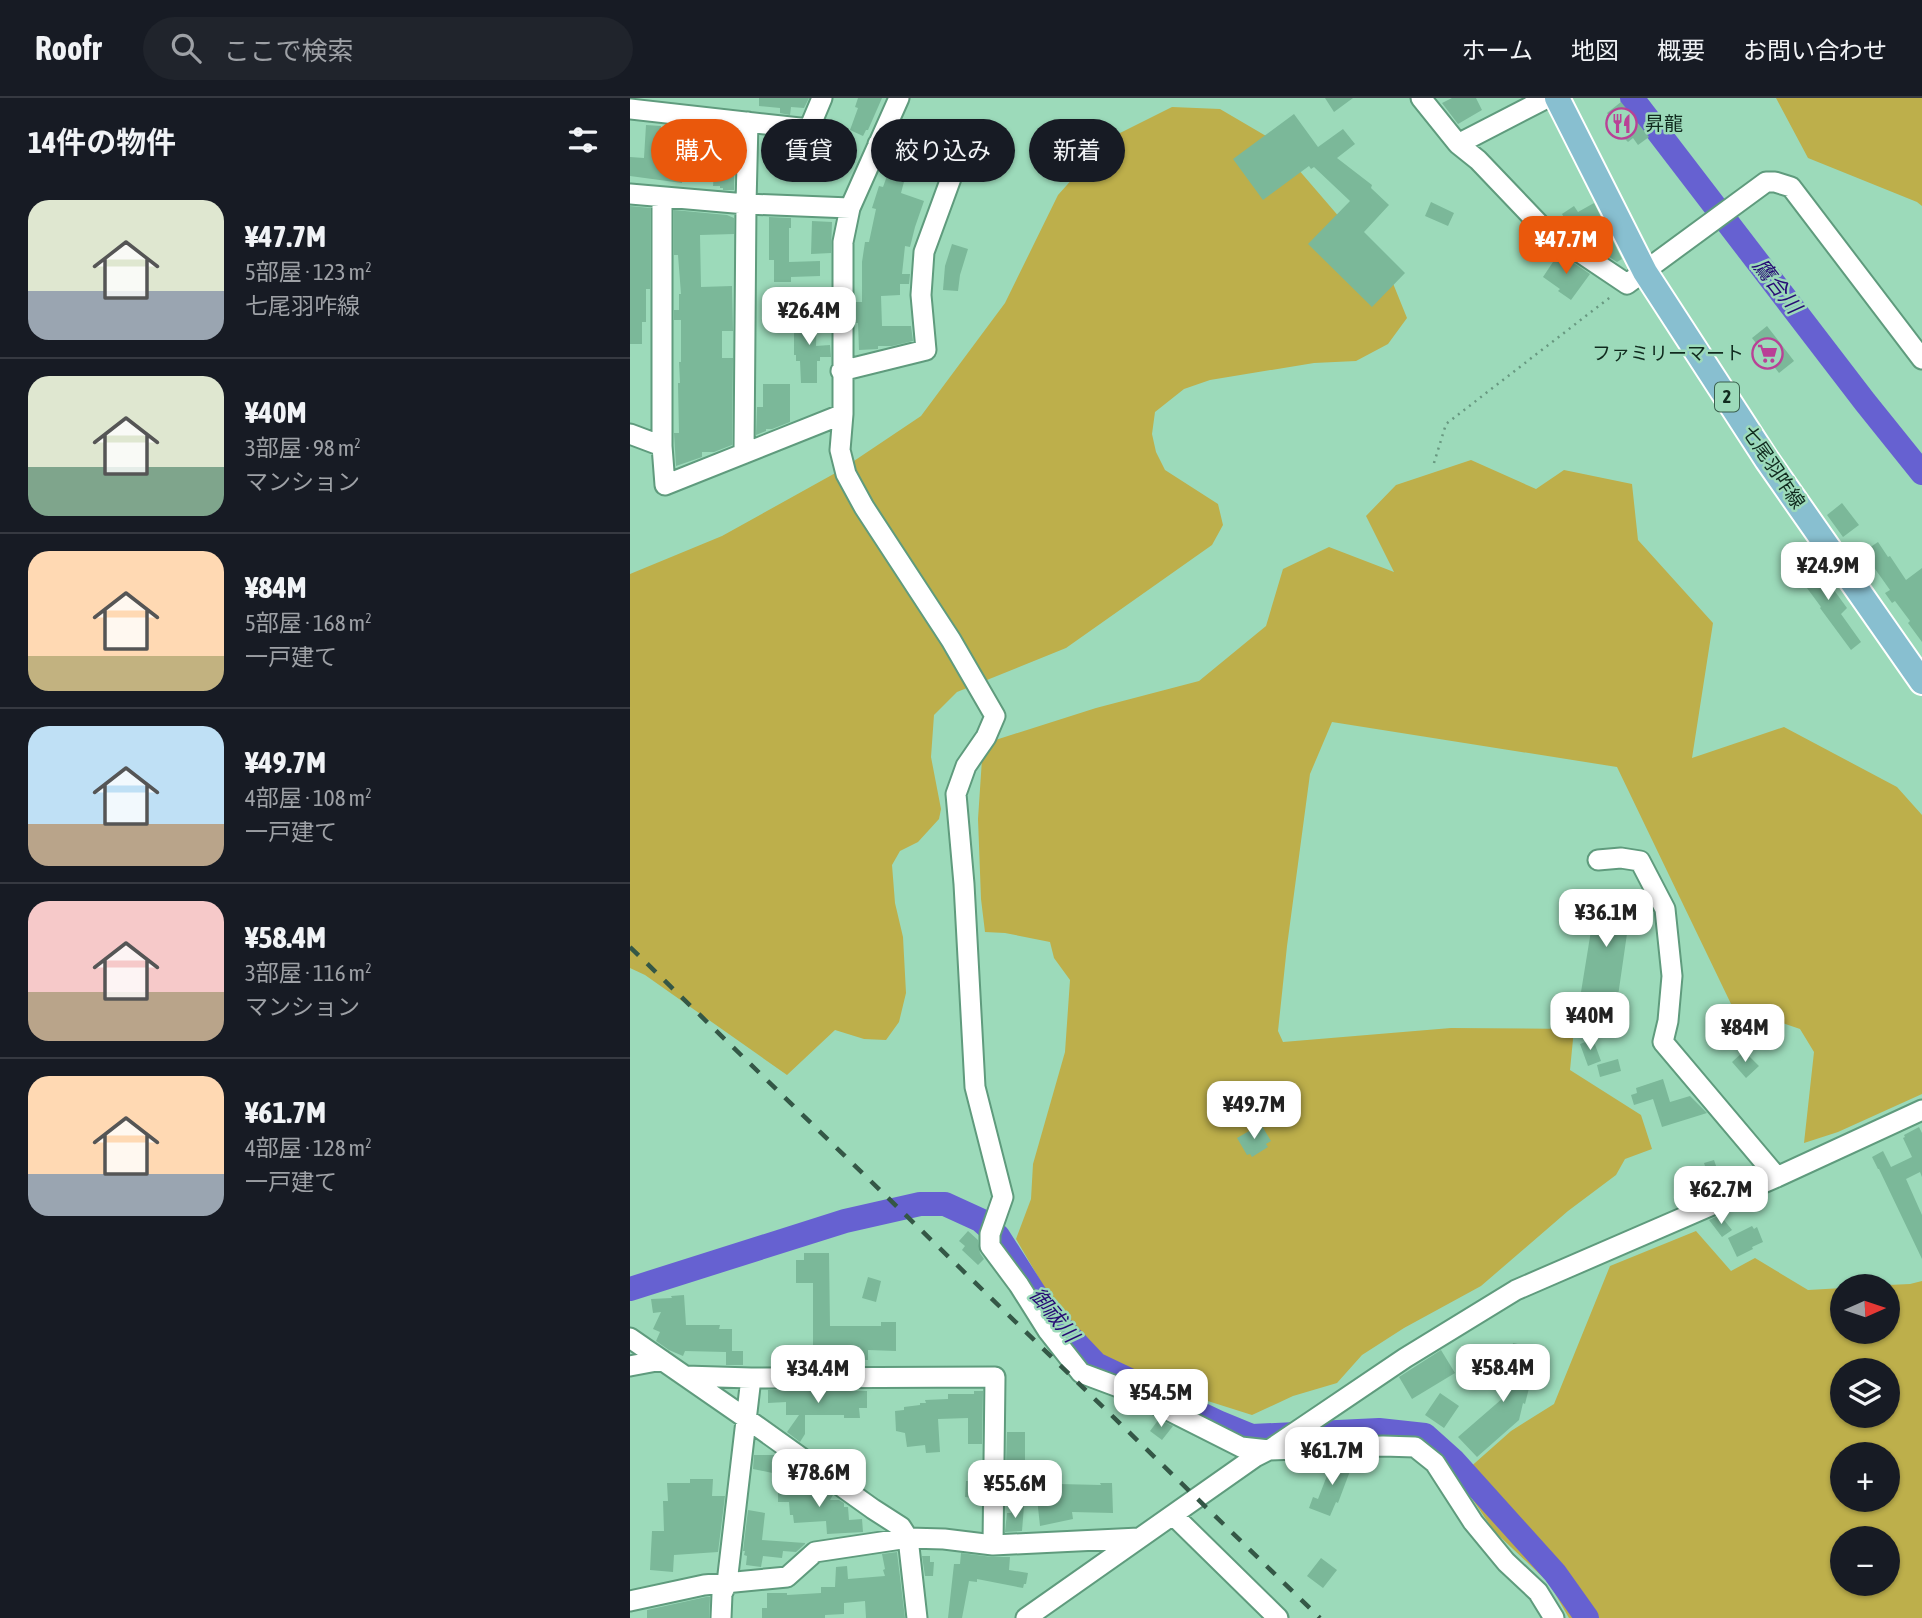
<!DOCTYPE html>
<html lang="ja">
<meta charset="utf-8">
<style>
body{margin:0;font-family:"Asap Condensed","Noto Sans JP",sans-serif;background:#20242c;color:#f1f3f6;height:100vh;display:flex;flex-direction:column;font-size:26px;white-space:nowrap}
*{box-sizing:border-box;margin:0}
p{font-size:23px;color:#9ea1a6}
.icon{flex:none;width:38px;height:38px;fill:none;stroke:currentColor;stroke-width:2;stroke-linecap:round;stroke-linejoin:round}
.map{position:relative;flex:1;overflow:hidden}
.details{display:flex;flex-direction:column;background:#171b24;width:630px}
.details>*{flex:none}
.hud{position:absolute;left:21px;top:21px;width:665px;height:63px;display:flex;gap:14px}
.needle{width:46px;rotate:87deg}
.fabs{position:absolute;left:1200px;top:1176px;display:grid;gap:14px}
.fabs a{display:grid;place-items:center;width:70px;height:70px;border-radius:50%;background:#171b24;box-shadow:0 2px 5px #0004;font-size:35px}
.price{position:absolute;translate:-50% -60px;padding:0 16px;border-radius:14px;background:#fff;color:#222;font-size:23px;line-height:46px;filter:drop-shadow(0 2px 4px #0008)}
.price::after{content:'';position:absolute;left:50%;top:42px;width:21px;height:16px;margin-left:-10px;background:inherit;clip-path:polygon(0 0,100% 0,50% 100%)}
.price.on{background:#ea580c;color:#fff}
ul{padding:0;list-style:none}
li{display:flex;align-items:center;gap:21px;height:175px;padding:0 28px}
li+li{border-top:2px solid #363941}
li span{display:grid;place-items:center;flex:none;width:196px;height:140px;border-radius:21px;color:#555}
li>.icon{margin-inline-start:auto}
span .icon{width:84px;height:84px;fill:#fffc;stroke-width:1}
li b{font-size:30px}
h2{display:flex;justify-content:space-between;align-items:center;height:84px;padding:0 28px;font-size:30px}
.chip{padding:0 24px;border-radius:32px;background:#171b24;box-shadow:0 2px 5px #0004;font-size:24px;line-height:63px}
.chip.on{background:#ea580c;color:#fff}
header{display:flex;align-items:center;gap:42px;box-sizing:border-box;height:98px;padding:0 35px;background:#171b24;border-bottom:2px solid #363941}
header strong{font-size:33px}
nav{display:flex;gap:38px;margin-inline-start:auto;font-size:24px}
.search{width:490px;height:63px;background:#20242c;display:flex;align-items:center;gap:18px;box-sizing:border-box;padding:0 24px;border-radius:38px;color:#9ea1a6;font-size:26px}
main{display:flex;flex:1;min-height:0}
.map>svg:first-child{display:block}
.green{fill:#bdaf4b;fill-rule:evenodd}
.lines{fill:none;stroke-linecap:round;stroke-linejoin:round}
.river{stroke:#6661d1;stroke-width:24}
.building{fill:#7bb899}
.minor-casing{stroke:#5f9b7d;stroke-width:23}
.major-casing{stroke:#fff;stroke-width:28}
.path{stroke:#689880;stroke-width:2.5;stroke-dasharray:2 5;stroke-linecap:butt}
.minor{stroke:#fff;stroke-width:19}
.major{stroke:#88bfd0;stroke-width:24}
.rail{stroke:#345746;stroke-width:4.5;stroke-dasharray:12 12;stroke-linecap:butt}
.labels{text-anchor:middle;stroke-width:5;stroke-linejoin:round;paint-order:stroke}
.shield{fill:#9cdaba;stroke:#3a5f4d;stroke-width:2}
.shield-label{font-size:18px;font-weight:bold;fill:#102a1e}
.poi-label{font-size:19px;fill:#102a1e;stroke:#9cdaba;text-anchor:start}
.street-label{font-size:19px;fill:#102a1e;stroke:#9cdaba}
.water-label{font-size:21px;font-style:italic;fill:#260b74;stroke:#9cdaba}
</style>
<header>
<strong>Roofr</strong>
<div class="search"><svg class="icon" aria-label="search" viewBox="0 0 24 24"><circle cx="10" cy="10" r="6"/><path d="M15 15l6 6"/></svg>ここで検索</div>
<nav><a>ホーム</a><a>地図</a><a>概要</a><a>お問い合わせ</a></nav>
</header>
<main>
<section class="details">
<h2>14件の物件<svg class="icon" aria-label="filters" viewBox="0 0 24 24"><path d="M4 7h16M4 17h16"/><circle cx="9" cy="7" r="2"/><circle cx="15" cy="17" r="2"/></svg></h2>
<ul>
<li><span style="background:linear-gradient(#dfe7d0 65%,#9aa5b1 0)"><svg class="icon" aria-label="home" viewBox="0 0 24 24"><path d="M3 11l9-7 9 7M6 9v11h12V9"/></svg></span><div><b>¥47.7M</b><p>5部屋 · 123 m²</p><p>七尾羽咋線</p></div></li>
<li><span style="background:linear-gradient(#dfe7d0 65%,#7fa58c 0)"><svg class="icon" aria-label="home" viewBox="0 0 24 24"><path d="M3 11l9-7 9 7M6 9v11h12V9"/></svg></span><div><b>¥40M</b><p>3部屋 · 98 m²</p><p>マンション</p></div></li>
<li><span style="background:linear-gradient(#ffd9b3 75%,#c2b280 0)"><svg class="icon" aria-label="home" viewBox="0 0 24 24"><path d="M3 11l9-7 9 7M6 9v11h12V9"/></svg></span><div><b>¥84M</b><p>5部屋 · 168 m²</p><p>一戸建て</p></div></li>
<li><span style="background:linear-gradient(#bfe0f5 70%,#b9a48a 0)"><svg class="icon" aria-label="home" viewBox="0 0 24 24"><path d="M3 11l9-7 9 7M6 9v11h12V9"/></svg></span><div><b>¥49.7M</b><p>4部屋 · 108 m²</p><p>一戸建て</p></div></li>
<li><span style="background:linear-gradient(#f6c9c9 65%,#b9a48a 0)"><svg class="icon" aria-label="home" viewBox="0 0 24 24"><path d="M3 11l9-7 9 7M6 9v11h12V9"/></svg></span><div><b>¥58.4M</b><p>3部屋 · 116 m²</p><p>マンション</p></div></li>
<li><span style="background:linear-gradient(#ffd9b3 70%,#9aa5b1 0)"><svg class="icon" aria-label="home" viewBox="0 0 24 24"><path d="M3 11l9-7 9 7M6 9v11h12V9"/></svg></span><div><b>¥61.7M</b><p>4部屋 · 128 m²</p><p>一戸建て</p></div></li>
</ul>
</section>
<div class="map">
<svg width="1292" height="1520" viewBox="0 0 1292 1520">
<rect width="100%" height="100%" fill="#9cdaba"/>
<path class="green" d="M1146 0H1292V108L1287 104 1178 60Z
M542 9 590 11 643 42 760 178 777 220 758 246 726 263 684 265 580 282 554 291 525 314 522 336 526 354 535 372 588 406 593 427 582 447 436 550 327 594 304 617 301 659 311 711 309 721 288 744 270 753 262 767 265 805 273 839 276 895 269 924 256 942 234 941 205 932 157 977 15 877 0 870V476L92 438 209 373 291 318 375 205 428 97 478 41Z
M841 362 906 391 934 372 1002 386 1008 442 1083 525 1062 660 1154 629 1267 689 1292 717V996L1208 1034 1174 1045 1184 954 1170 931 1102 908 987 669 702 624 680 676 657 848 648 933 653 944 821 930 944 931 940 972 1011 1017 1022 1051 995 1061 986 1077 938 1113 851 1188 774 1230 732 1257 707 1285 663 1298 622 1317 524 1286 468 1256 431 1218 386 1141 401 1101 403 1066 435 954 440 882 424 860 420 844 375 835 355 834 351 801 348 721 353 646 466 610 569 583 636 528 653 471 699 449 764 474 736 418 766 387Z
M1066 1133 1101 1173 1125 1160 1178 1192 1213 1190V1234H1258V1188H1237L1280 1186 1292 1183V1520H939L919 1485 864 1433 828 1380 881 1333 924 1306 980 1168ZM1258 1272V1318H1213V1272ZM1213 1356H1258V1402H1213ZM1213 1440H1258V1486H1213Z"/>
<g class="lines">
<path class="river" d="M1002 0 1235 304 1292 375
M0 1191 215 1123 290 1106H315L350 1122 368 1138 416 1213 466 1266 588 1324 622 1338 749 1332 795 1337 824 1363 925 1475 957 1520"/>
</g>
<path class="building" d="M129 0H179L174 10 161 9 160 17 150 15V10L129 8Z
M228 0H252L238 32H236L233 38 220 32 228 10 225 9Z
M695 0H723L704 14Z
M822 0H846L852 12 828 26 812 5Z
M991 4 1019 39 1008 47 1003 40 998 44 994 40 993 41 981 26 984 24 977 15Z
M664 16 688 49 713 31 725 46 707 60 742 87 741 90 759 107 734 134 775 175 742 209 678 146 720 103 684 69 681 71 679 68 633 102 603 61Z
M16 27 31 28 29 63 54 65 52 85 0 78V59L14 60Z
M71 31 82 33V45L105 47 104 92H93V90H90V88H83L84 76 58 74 59 61 61 62 62 41 71 42Z
M152 45 175 46 174 68 153 66Z
M262 64 278 69 271 95 294 103 285 129 280 149 275 148 272 176H280L279 186H270V197L251 198 252 228H281L283 243 262 248H248V251L229 252 228 225H225V214L226 204H232V164L235 144H239L246 111 242 110 249 88 253 89Z
M801 104 824 115 818 128 795 118Z
M964 105 992 161 987 164 976 157 969 148 965 150 963 147 962 148 948 139 947 135 944 136 932 116 944 108 948 114Z
M0 108 20 110V191H16V224H12V246H0Z
M44 112 97 117 104 120V136L70 137 71 189 102 188 103 233H92V260H103L102 347 84 354H72V359L46 368 44 335H49L48 285H50L49 264H51V222H44V212H49V196H51L48 157H44Z
M139 119 161 120V130H159V164L190 163V178L161 179V184H144V162H139Z
M182 123 202 124 201 155 181 156Z
M322 146 338 151 330 177 328 193 313 192 315 168Z
M929 155 960 176 941 202 928 193 930 191 913 179Z
M170 212 187 213 186 248 200 247 201 259H190V263H187V285H171L170 263H166V257H164V231H170Z
M1137 228 1164 263 1149 275 1122 240Z
M133 286H160V324L142 331H136V333L126 337 127 309H133Z
M1212 405 1229 427 1213 439 1197 417Z
M1248 444 1258 459 1260 458 1276 482 1292 470V544L1278 525 1280 523 1265 503 1262 505 1255 495 1260 492 1233 454Z
M1182 462 1217 510 1211 516 1231 544 1221 552 1190 510 1191 509 1174 486 1176 484 1167 472 1176 464 1177 466Z
M966 802 1001 808 988 898 951 894Z
M963 941 971 963 958 968 950 946Z
M1114 953 1129 968 1116 980 1102 964Z
M988 961 991 973 970 979 967 967Z
M1033 981 1040 1004 1060 998 1077 1015 1032 1029 1023 1001 1004 1007 1001 997 1007 995 1006 990Z
M632 1028 641 1043 636 1046 638 1049 622 1059 620 1056 617 1057 607 1040 626 1029 628 1031Z
M1289 1029 1292 1035V1079L1290 1074 1276 1081 1292 1117V1161L1249 1071H1248L1242 1059 1253 1053 1261 1069 1282 1059 1273 1040 1275 1039 1274 1037Z
M1084 1062 1092 1085 1082 1089 1074 1065Z
M1090 1117 1102 1132 1092 1139 1079 1122Z
M1122 1128 1124 1131 1127 1129 1133 1144 1122 1149 1123 1151 1107 1159 1098 1140Z
M338 1133 348 1142 350 1155 354 1161 348 1167 332 1152 335 1148 329 1143Z
M174 1155H199L200 1228H251V1224H266V1253L238 1252V1262L191 1260V1253H183V1185H166V1162H174Z
M238 1179 251 1183 246 1204 232 1200Z
M54 1197 56 1227H90L89 1231H102V1253H113V1267H96V1254L55 1253 53 1258 39 1252 26 1243 30 1234 23 1231 31 1214 23 1215 21 1201 42 1200 41 1198Z
M883 1245 902 1249 899 1264 905 1266 895 1306 893 1305 889 1322 847 1359 828 1339 873 1300Z
M811 1252 825 1275 782 1301 769 1279Z
M138 1292 237 1293V1310H229L230 1320H214V1317H175V1336L170 1344 157 1334 169 1317H156V1304L138 1305Z
M344 1293H353L352 1346H338V1320L308 1321 310 1354 296 1355 295 1347 277 1349 275 1335 266 1333 265 1313 274 1312V1309L290 1307V1305H296L295 1302 318 1301V1296H344Z
M810 1295 829 1308 814 1330 795 1317Z
M529 1321 543 1328 532 1342 520 1333Z
M377 1334H395V1366H376Z
M124 1357H146L152 1361V1377L123 1371Z
M703 1362H713L723 1365 708 1405 706 1404 700 1418 679 1410 683 1399 688 1401Z
M60 1381H83L82 1398H95L88 1454 44 1457 43 1474 20 1472 22 1433H34L33 1403H38L37 1385H60Z
M336 1383H352L351 1401 335 1399Z
M470 1385H482L483 1415 442 1414 443 1421 410 1428 407 1400 428 1395 429 1386 471 1387Z
M189 1388 203 1397 200 1402H209L214 1405V1409H218L219 1422 232 1421 233 1434 197 1436 196 1423 164 1425 163 1417H160L159 1404H148V1391Z
M382 1408H394L392 1433 375 1434 377 1415H381Z
M118 1412 135 1415 132 1442 175 1445V1446L166 1454 153 1453 152 1460 133 1458 131 1469 116 1467 117 1458 114 1457 115 1453H113Z
M267 1454 275 1520H236L235 1503 214 1505V1516L195 1517V1520H132V1510H137V1495H157V1497L191 1495V1489H205L206 1469 217 1468 218 1481 255 1478 253 1472 255 1471 252 1456Z
M331 1455 362 1459H380L379 1472 398 1475 396 1486H394L393 1490 347 1481V1484L339 1483 332 1520H318L324 1466H330Z
M292 1458H300V1464H304L303 1478H295Z
M691 1460 707 1472 693 1490 677 1478Z
M76 1499H80L79 1520H17V1512Z"/>
<g class="lines">
<defs>
<path id="minor" d="M269 0 220 110 213 144V316L210 352 216 376 234 409 321 542 365 618 356 639 336 668 326 696 334 786 345 989 373 1099 360 1136V1148L389 1187 418 1233 451 1275 502 1294 611 1349 639 1352 753 1348 785 1349 805 1365 843 1424 876 1464 908 1494 924 1520
M791 0 828 46 917 0
M0 11 179 31 192 0
M828 46 848 62 912 129 997 186 1136 84H1145L1161 89 1292 261
M0 96 116 106 220 110
M32 99V348L35 387 213 316
M211 273 296 252 291 197 294 154 324 72 248 46
M0 336 32 348
M114 355 116 106 118 24
M968 762 991 760 1010 763 1035 811 1042 878 1038 923 1033 944 1147 1079
M0 1240 117 1321 243 1411 271 1429 278 1440 287 1520
M0 1268 32 1262
M55 1278 121 1280
M543 1417 648 1520
M0 1503 74 1487 157 1479 185 1454 278 1440 314 1441 363 1447 509 1440
M91 1520 92 1496 97 1485 121 1280 365 1279 363 1447
M396 1520 625 1359 639 1352 775 1260 886 1192 1147 1079 1292 1012"/>
<path id="major" d="M927 0 1015 174 1137 362 1292 584"/>
</defs>
<use href="#minor" class="minor-casing"/>
<use href="#major" class="major-casing"/>
<path class="path" d="M804 365 816 326 983 197"/>
<use href="#minor" class="minor"/>
<use href="#major" class="major"/>
<path class="rail" d="M0 849 690 1520"/>
</g>
<defs>
<symbol id="restaurant-ring" viewBox="-11 -11 22 22"><circle r="9.5" fill="#9cdaba" stroke="#b94196" stroke-width="1.5"/><path d="M-5-6h1v4h1v-4h1v4h1v-4h1v5L-1.5 .5V6h-2V.5L-5-1ZM5-6V6H3V1.5H1.5Q1.5-4 5-6Z" fill="#b94196"/></symbol>
<symbol id="supermarket-ring" viewBox="-11 -11 22 22"><circle r="9.5" fill="#9cdaba" stroke="#b94196" stroke-width="1.5"/><path d="M-6-5.5h2.5l.6 2H6L4.5 2H-2.5L-4.4-4H-6ZM-1.5 3.2a1.3 1.3 0 1 0 .1 0ZM3 3.2a1.3 1.3 0 1 0 .1 0Z" fill="#b94196"/></symbol>
</defs>
<g fill-rule="evenodd">
<use href="#restaurant-ring" x="974" y="8" width="35" height="35"/>
<use href="#supermarket-ring" x="1120" y="238" width="35" height="35"/>
</g>
<g class="labels">
<rect class="shield" x="1085" y="284.5" width="24" height="29" rx="5"/>
<g class="shield-label">
<text x="1097" y="305">2</text>
</g>
<g class="poi-label">
<text x="1015" y="32">昇龍</text>
<text x="1114" y="262" text-anchor="end">ファミリーマート</text>
</g>
<g class="street-label">
<text transform="translate(1144 369) rotate(56)" y="7">七尾羽咋線</text>
</g>
<g class="water-label">
<text transform="translate(1147 188) rotate(52)" y="7">鷹合川</text>
<text transform="translate(424 1217) rotate(51)" y="7">御祓川</text>
</g>
</g>
</svg>
<div class="fabs">
<a><svg class="needle" viewBox="-14 -14 28 28"><path d="M0-13l5 13h-10z" fill="#e53935"/><path d="M0 13l5-13h-10z" fill="#9ea1a6"/></svg></a>
<a><svg class="icon" aria-label="layers" viewBox="0 0 24 24"><path d="M12 4l9 5-9 5-9-5zM3 14l9 5 9-5"/></svg></a>
<a>+</a>
<a>−</a>
</div>
<b class="price on" style="left:936px;top:178px">¥47.7M</b>
<b class="price" style="left:179px;top:249px">¥26.4M</b>
<b class="price" style="left:1198px;top:504px">¥24.9M</b>
<b class="price" style="left:976px;top:851px">¥36.1M</b>
<b class="price" style="left:960px;top:954px">¥40M</b>
<b class="price" style="left:1115px;top:966px">¥84M</b>
<b class="price" style="left:624px;top:1043px">¥49.7M</b>
<b class="price" style="left:1091px;top:1128px">¥62.7M</b>
<b class="price" style="left:873px;top:1306px">¥58.4M</b>
<b class="price" style="left:188px;top:1307px">¥34.4M</b>
<b class="price" style="left:531px;top:1331px">¥54.5M</b>
<b class="price" style="left:702px;top:1389px">¥61.7M</b>
<b class="price" style="left:189px;top:1411px">¥78.6M</b>
<b class="price" style="left:385px;top:1422px">¥55.6M</b>
<div class="hud">
<a class="chip on">購入</a>
<a class="chip">賃貸</a>
<a class="chip">絞り込み</a>
<a class="chip">新着</a>
</div>
</div>
</main>
